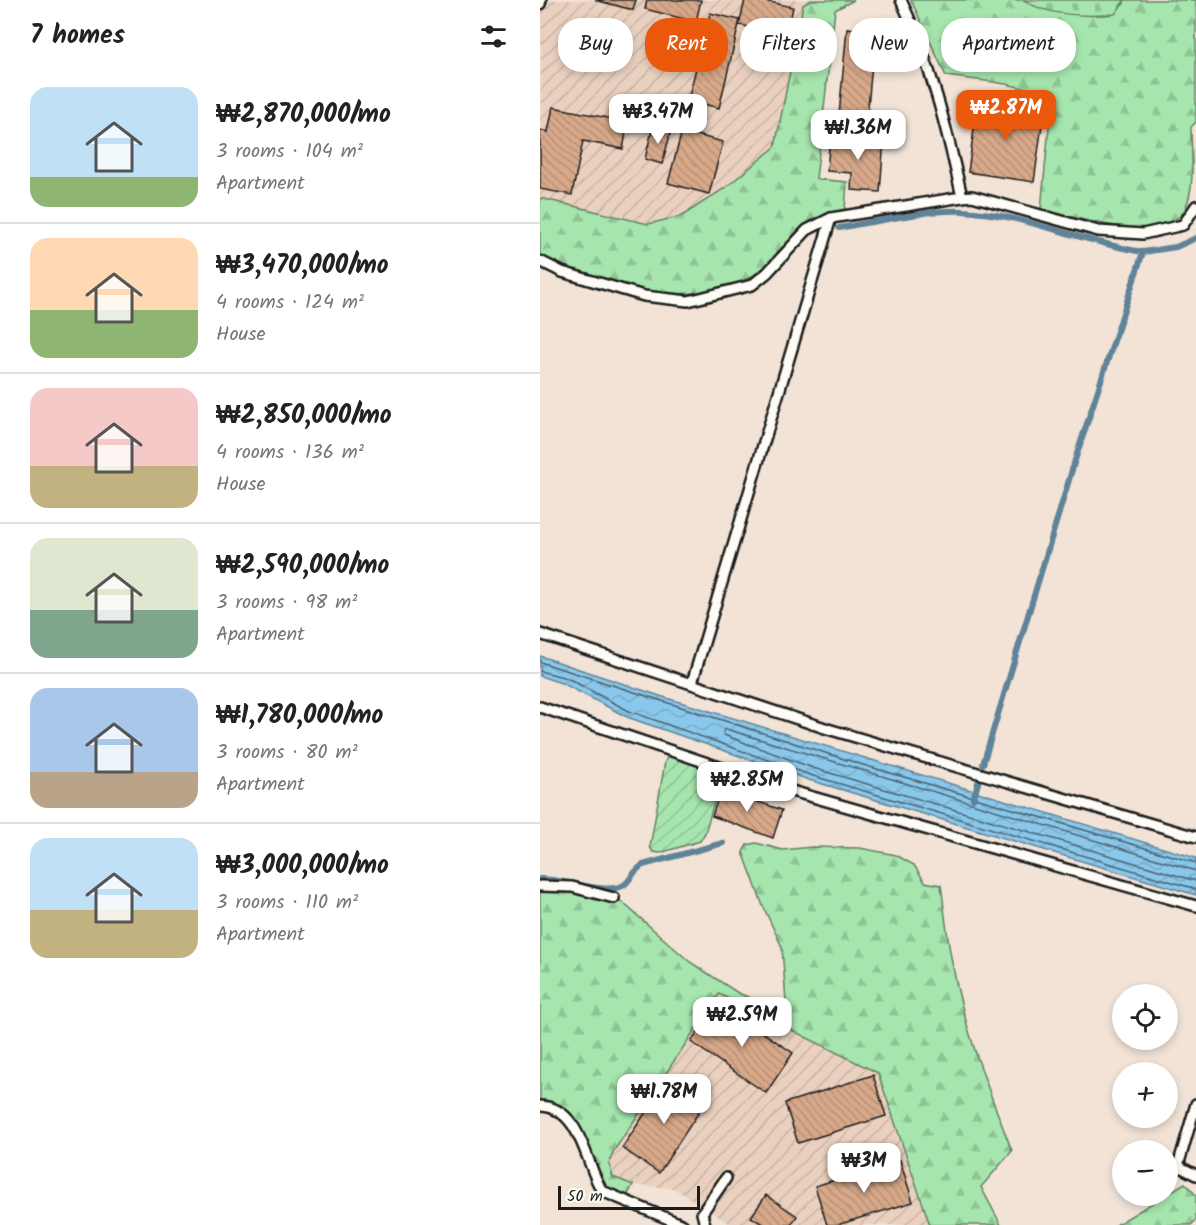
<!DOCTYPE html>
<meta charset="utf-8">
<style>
body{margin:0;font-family:Kalam,sans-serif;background:#f2f2f2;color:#222;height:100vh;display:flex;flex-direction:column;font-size:22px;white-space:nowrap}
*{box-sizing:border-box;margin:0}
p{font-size:20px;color:#767676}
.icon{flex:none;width:33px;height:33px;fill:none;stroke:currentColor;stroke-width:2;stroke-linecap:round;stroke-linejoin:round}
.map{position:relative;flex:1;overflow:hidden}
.side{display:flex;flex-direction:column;background:#fff;width:540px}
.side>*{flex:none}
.hud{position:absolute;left:18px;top:18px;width:548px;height:54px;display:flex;gap:12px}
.tools{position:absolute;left:572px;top:984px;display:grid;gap:12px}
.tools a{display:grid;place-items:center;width:66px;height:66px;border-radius:50%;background:#fff;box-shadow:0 3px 9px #0003;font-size:30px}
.scale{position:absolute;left:18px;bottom:15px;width:142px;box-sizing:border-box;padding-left:6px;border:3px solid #1c1c1c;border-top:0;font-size:16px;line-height:21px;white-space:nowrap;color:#1c1c1c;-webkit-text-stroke:4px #fdfcf7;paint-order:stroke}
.price{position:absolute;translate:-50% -51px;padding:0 14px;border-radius:12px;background:#fff;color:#222;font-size:20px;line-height:39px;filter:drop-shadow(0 2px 3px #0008)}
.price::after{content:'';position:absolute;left:50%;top:36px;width:18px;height:14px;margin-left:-9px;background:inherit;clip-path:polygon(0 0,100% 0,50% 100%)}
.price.selected{background:#ea580c;color:#fff}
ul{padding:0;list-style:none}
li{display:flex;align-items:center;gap:18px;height:150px;padding:0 30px}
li+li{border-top:2px solid #e0e0e0}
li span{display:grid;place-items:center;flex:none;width:168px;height:120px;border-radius:18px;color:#555}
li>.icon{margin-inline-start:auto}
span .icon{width:72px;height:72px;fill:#fffc;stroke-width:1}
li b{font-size:26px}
h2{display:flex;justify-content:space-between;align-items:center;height:72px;padding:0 30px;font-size:26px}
.tag{padding:0 21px;border-radius:24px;background:#fff;box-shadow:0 3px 9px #0003;font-size:21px;line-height:54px}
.tag.selected{background:#ea580c;color:#fff}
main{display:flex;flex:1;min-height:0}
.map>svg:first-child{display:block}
.industrial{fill:url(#industrial-furrows)}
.forest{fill:url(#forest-firs);stroke:#618064;stroke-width:1.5}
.cemetery{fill:url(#cemetery-stones);stroke:#618064;stroke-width:1.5}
.garden{fill:url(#garden-furrows);stroke:#618064;stroke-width:1.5}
.water{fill:url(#water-waves);stroke:#5e8398;stroke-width:1.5}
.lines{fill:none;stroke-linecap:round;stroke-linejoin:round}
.shore{stroke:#48616f;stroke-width:1.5}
.stream{stroke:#5e8398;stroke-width:6}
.building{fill:url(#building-back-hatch);stroke:#1c1c1c;stroke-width:1.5}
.lane-casing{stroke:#1c1c1c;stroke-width:14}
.lane{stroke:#fdfcf7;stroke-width:9}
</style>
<main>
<section class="side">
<h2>7 homes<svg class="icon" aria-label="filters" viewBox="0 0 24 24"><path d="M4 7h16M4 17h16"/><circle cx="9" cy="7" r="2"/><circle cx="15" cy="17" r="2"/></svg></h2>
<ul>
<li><span style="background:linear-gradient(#bfe0f5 75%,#8fb573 0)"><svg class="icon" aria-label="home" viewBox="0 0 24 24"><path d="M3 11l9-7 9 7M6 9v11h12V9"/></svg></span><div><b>₩2,870,000/mo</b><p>3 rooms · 104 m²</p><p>Apartment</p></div></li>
<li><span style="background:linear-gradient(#ffd9b3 60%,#8fb573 0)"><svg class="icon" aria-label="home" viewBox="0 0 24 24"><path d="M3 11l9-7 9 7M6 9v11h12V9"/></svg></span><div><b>₩3,470,000/mo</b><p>4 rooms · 124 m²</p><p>House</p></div></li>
<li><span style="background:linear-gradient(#f6c9c9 65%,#c2b280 0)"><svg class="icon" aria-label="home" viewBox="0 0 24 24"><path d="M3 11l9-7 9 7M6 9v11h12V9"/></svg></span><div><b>₩2,850,000/mo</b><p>4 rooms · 136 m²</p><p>House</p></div></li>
<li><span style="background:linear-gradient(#dfe7d0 60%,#7fa58c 0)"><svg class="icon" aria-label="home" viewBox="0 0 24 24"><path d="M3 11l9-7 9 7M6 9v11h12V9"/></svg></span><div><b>₩2,590,000/mo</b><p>3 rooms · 98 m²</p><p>Apartment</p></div></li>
<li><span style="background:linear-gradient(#a9c7e8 70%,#b9a48a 0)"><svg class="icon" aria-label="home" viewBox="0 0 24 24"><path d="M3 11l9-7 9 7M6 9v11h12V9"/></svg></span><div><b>₩1,780,000/mo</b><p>3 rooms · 80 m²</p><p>Apartment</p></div></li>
<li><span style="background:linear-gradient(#bfe0f5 60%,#c2b280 0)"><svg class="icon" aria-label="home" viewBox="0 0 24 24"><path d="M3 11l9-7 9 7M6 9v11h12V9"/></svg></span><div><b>₩3,000,000/mo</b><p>3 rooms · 110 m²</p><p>Apartment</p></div></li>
</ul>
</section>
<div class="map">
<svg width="656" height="1225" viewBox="0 0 656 1225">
<defs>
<pattern id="industrial-furrows" width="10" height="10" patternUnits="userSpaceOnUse" patternTransform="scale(1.5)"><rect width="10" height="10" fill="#ead1bf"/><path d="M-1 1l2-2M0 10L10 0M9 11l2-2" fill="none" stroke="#c8b3a4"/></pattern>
<pattern id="forest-firs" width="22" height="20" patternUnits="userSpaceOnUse" patternTransform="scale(1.5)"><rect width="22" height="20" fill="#a6e5ad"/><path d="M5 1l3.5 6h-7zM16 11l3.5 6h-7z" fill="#8ec494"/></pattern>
<pattern id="cemetery-stones" width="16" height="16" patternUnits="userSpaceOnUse" patternTransform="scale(1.5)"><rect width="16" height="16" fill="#a6e5ad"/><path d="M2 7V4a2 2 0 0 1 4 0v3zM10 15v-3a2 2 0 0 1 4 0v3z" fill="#8ec494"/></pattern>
<pattern id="garden-furrows" width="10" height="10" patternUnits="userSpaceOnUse" patternTransform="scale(1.5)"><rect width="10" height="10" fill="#a6e5ad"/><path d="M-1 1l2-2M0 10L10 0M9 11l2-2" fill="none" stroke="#8ec494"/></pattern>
<pattern id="water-waves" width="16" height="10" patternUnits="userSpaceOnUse" patternTransform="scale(1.5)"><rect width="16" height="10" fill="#8ac8eb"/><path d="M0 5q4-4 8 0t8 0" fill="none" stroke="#76abc9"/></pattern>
<pattern id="building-back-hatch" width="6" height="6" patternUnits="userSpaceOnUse" patternTransform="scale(1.5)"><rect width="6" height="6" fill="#d7a889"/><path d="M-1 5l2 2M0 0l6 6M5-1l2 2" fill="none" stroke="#b89076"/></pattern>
</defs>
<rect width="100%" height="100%" fill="#f2e3d6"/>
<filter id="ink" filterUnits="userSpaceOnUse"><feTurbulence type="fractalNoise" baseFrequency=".0167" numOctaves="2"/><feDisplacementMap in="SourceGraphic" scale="12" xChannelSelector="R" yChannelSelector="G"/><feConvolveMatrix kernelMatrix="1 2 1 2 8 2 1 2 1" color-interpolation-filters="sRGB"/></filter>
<g filter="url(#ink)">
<path class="industrial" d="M1 0H271L263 5 235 147 185 188 142 216 108 224 0 198Z
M179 994 338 1073 390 1225H192L133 1188 93 1185 73 1177 69 1164 73 1152Z"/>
<path class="forest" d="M271 0H314L295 10 276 179 307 182 305 209C292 213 274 217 263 226 250 236 243 253 230 264 163 317 69 289 0 256V198L108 224 142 216 185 188 235 147 263 5Z
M371 0H484L512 10 564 15 583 5 585 0H656V122L651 127C651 152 656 186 645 209 625 247 532 217 501 209L510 117C509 110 509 101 502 96 481 82 432 80 406 76Z
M216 843 243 850 272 847 320 848 356 855 374 865 385 882 401 885C405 912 407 940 413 967 425 1031 449 1091 472 1151L441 1187 461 1225H390L338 1073 179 994 73 1152 69 1164 73 1177 93 1185 86 1198 64 1188C51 1157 42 1101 0 1102V886L33 888 82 902 150 962 198 993 240 1010 246 1002 242 947 223 906 203 852 207 845Z
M645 1183 656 1195V1220L651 1225H576Z"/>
<path class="cemetery" d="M484 0H585L575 14C549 17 506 16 484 0Z"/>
<path class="garden" d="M133 756 180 772 181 779 165 833 160 841 120 853 113 852 110 847 125 762 127 757Z"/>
<path class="water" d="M0 656 120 696 656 858V895L269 780 87 717 24 684 0 676Z"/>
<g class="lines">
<path class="shore" d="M0 662 320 764 656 863
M0 671 27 678 89 711 270 775 656 889
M656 871 186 729 183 731 184 735 273 768 656 881"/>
<path class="stream" d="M299 228C334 222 389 209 423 211 482 214 543 242 603 252
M443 764 535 460 603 252 636 247 656 238
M433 799 439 780
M0 879C21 878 68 896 84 885 91 880 93 871 103 865L183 843"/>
</g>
<path class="building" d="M55 0H96L93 10Z
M107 0H161L156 22 105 9Z
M205 0H220L253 7 247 35 199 25Z
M170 13 200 20 179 108 148 100Z
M307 28 335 31 326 129 298 126Z
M438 100 504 110 494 182 428 172Z
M13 107 88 122 83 149 43 141 32 195 0 189V130L8 132Z
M113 126 131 131 122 164 105 159Z
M142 131 183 142 169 194 128 183Z
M290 136 344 139 340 192 311 190 312 173 287 171Z
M181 789 242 810 233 838 172 816Z
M178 1002 253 1053 226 1093 151 1042Z
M333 1075 346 1116 258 1143 245 1103Z
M129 1077 166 1101 119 1173 82 1148Z
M360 1160 373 1202 297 1225H287L275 1186Z
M226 1195 257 1216 251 1225H224L211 1217Z"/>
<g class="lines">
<defs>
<path id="lane" d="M361 0C391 63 407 130 422 197
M0 4 1 0
M0 261 22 272 104 296 148 301 212 285 227 273 267 230 291 218 422 197 432 196 558 231 603 234 643 225 656 206
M0 634 288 729 656 837
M152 683 291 218
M0 707 248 790 656 906
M0 886 32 887 74 898
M656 1104 638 1166 656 1175
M0 1106C41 1107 45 1163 62 1191L143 1225
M165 1225 162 1213 186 1178"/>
</defs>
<use href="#lane" class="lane-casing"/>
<use href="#lane" class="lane"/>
</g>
</g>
</svg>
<div class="tools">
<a><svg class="icon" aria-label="locate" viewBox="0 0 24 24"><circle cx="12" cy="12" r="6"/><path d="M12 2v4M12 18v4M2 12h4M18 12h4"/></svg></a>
<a>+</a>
<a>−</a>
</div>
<div class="scale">50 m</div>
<b class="price selected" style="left:466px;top:141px">₩2.87M</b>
<b class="price" style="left:118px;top:145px">₩3.47M</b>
<b class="price" style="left:318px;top:161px">₩1.36M</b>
<b class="price" style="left:207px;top:813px">₩2.85M</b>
<b class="price" style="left:202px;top:1048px">₩2.59M</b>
<b class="price" style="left:124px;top:1125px">₩1.78M</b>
<b class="price" style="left:324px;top:1194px">₩3M</b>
<div class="hud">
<a class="tag">Buy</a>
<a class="tag selected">Rent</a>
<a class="tag">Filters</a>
<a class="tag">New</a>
<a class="tag">Apartment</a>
</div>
</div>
</main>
